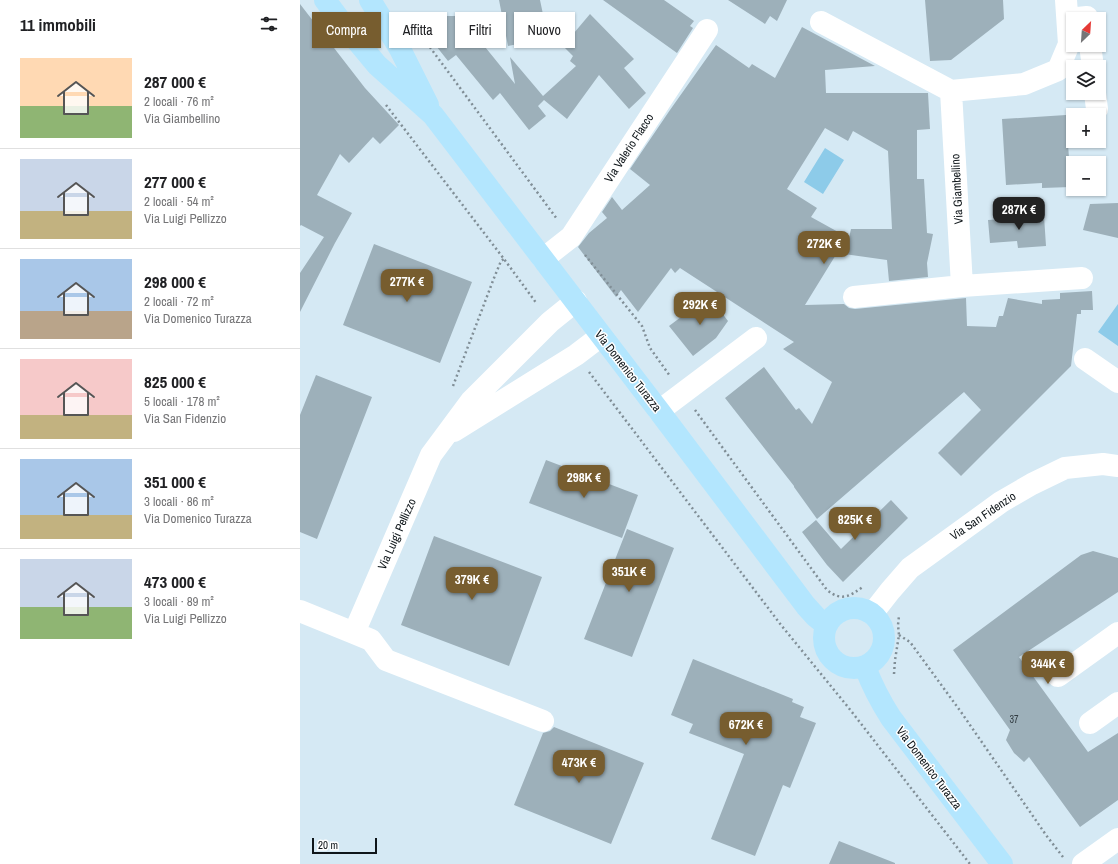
<!DOCTYPE html>
<html lang="it">
<meta charset="utf-8">
<style>
body{margin:0;font-family:"Archivo Narrow",sans-serif;background:#f6f6f6;color:#202124;height:100vh;display:flex;flex-direction:column;font-size:15px;white-space:nowrap}
*{box-sizing:border-box;margin:0}
p{font-size:13px;color:#757577}
.icon{flex:none;width:22px;height:22px;fill:none;stroke:currentColor;stroke-width:2;stroke-linecap:round;stroke-linejoin:round}
.map{position:relative;flex:1;overflow:hidden}
.panel{display:flex;flex-direction:column;background:#fff;width:300px}
.panel>*{flex:none}
.banner{position:absolute;left:12px;top:12px;width:380px;height:36px;display:flex;gap:8px}
.needle{width:26px;rotate:25deg}
.controls{position:absolute;left:766px;top:12px;display:grid;gap:8px}
.controls a{display:grid;place-items:center;width:40px;height:40px;border-radius:0px;background:#fff;box-shadow:0 1px 3px #0004;font-size:20px}
.scale{position:absolute;left:12px;bottom:10px;width:65px;box-sizing:border-box;padding-left:4px;border:2px solid #0f161a;border-top:0;font-size:11px;line-height:14px;white-space:nowrap;color:#0f161a;-webkit-text-stroke:3px #fff;paint-order:stroke}
.price{position:absolute;translate:-50% -34px;padding:0 9px;border-radius:8px;background:#775d2f;color:#fff;font-size:13px;line-height:26px;filter:drop-shadow(0 1px 2px #0008)}
.price::after{content:'';position:absolute;left:50%;top:24px;width:12px;height:9px;margin-left:-6px;background:inherit;clip-path:polygon(0 0,100% 0,50% 100%)}
.price.selected{background:#222;color:#fff}
ul{padding:0;list-style:none}
li{display:flex;align-items:center;gap:12px;height:100px;padding:0 20px}
li+li{border-top:1px solid #e0e0e0}
li span{display:grid;place-items:center;flex:none;width:112px;height:80px;border-radius:0px;color:#555}
li>.icon{margin-inline-start:auto}
span .icon{width:48px;height:48px;fill:#fffc;stroke-width:1}
li b{font-size:17px}
h2{display:flex;justify-content:space-between;align-items:center;height:48px;padding:0 20px;font-size:17px}
.tag{padding:0 14px;border-radius:0px;background:#fff;box-shadow:0 1px 3px #0004;font-size:14px;line-height:36px}
.tag.selected{background:#775d2f;color:#fff}
main{display:flex;flex:1;min-height:0}
.map>svg:first-child{display:block}
.green{fill:#8dcbe9}
.building{fill:#9db0ba;fill-rule:evenodd}
.lines{fill:none;stroke-linecap:round;stroke-linejoin:round}
.path{stroke:#808e96;stroke-width:2.5;stroke-dasharray:2 3;stroke-linecap:butt}
.minor{stroke:#fff;stroke-width:22}
.major{stroke:#b3e6fe;stroke-width:22}
.labels{text-anchor:middle;stroke-width:3;stroke-linejoin:round;paint-order:stroke}
.number-label{font-size:10px;fill:#323c42}
.street-label{font-size:12px;fill:#0f161a;stroke:#fff}
</style>
<main>
<section class="panel">
<h2>11 immobili<svg class="icon" aria-label="filters" viewBox="0 0 24 24"><path d="M4 7h16M4 17h16"/><circle cx="9" cy="7" r="2"/><circle cx="15" cy="17" r="2"/></svg></h2>
<ul>
<li><span style="background:linear-gradient(#ffd9b3 60%,#8fb573 0)"><svg class="icon" aria-label="home" viewBox="0 0 24 24"><path d="M3 11l9-7 9 7M6 9v11h12V9"/></svg></span><div><b>287 000 €</b><p>2 locali · 76 m²</p><p>Via Giambellino</p></div></li>
<li><span style="background:linear-gradient(#c9d6e8 65%,#c2b280 0)"><svg class="icon" aria-label="home" viewBox="0 0 24 24"><path d="M3 11l9-7 9 7M6 9v11h12V9"/></svg></span><div><b>277 000 €</b><p>2 locali · 54 m²</p><p>Via Luigi Pellizzo</p></div></li>
<li><span style="background:linear-gradient(#a9c7e8 65%,#b9a48a 0)"><svg class="icon" aria-label="home" viewBox="0 0 24 24"><path d="M3 11l9-7 9 7M6 9v11h12V9"/></svg></span><div><b>298 000 €</b><p>2 locali · 72 m²</p><p>Via Domenico Turazza</p></div></li>
<li><span style="background:linear-gradient(#f6c9c9 70%,#c2b280 0)"><svg class="icon" aria-label="home" viewBox="0 0 24 24"><path d="M3 11l9-7 9 7M6 9v11h12V9"/></svg></span><div><b>825 000 €</b><p>5 locali · 178 m²</p><p>Via San Fidenzio</p></div></li>
<li><span style="background:linear-gradient(#a9c7e8 70%,#c2b280 0)"><svg class="icon" aria-label="home" viewBox="0 0 24 24"><path d="M3 11l9-7 9 7M6 9v11h12V9"/></svg></span><div><b>351 000 €</b><p>3 locali · 86 m²</p><p>Via Domenico Turazza</p></div></li>
<li><span style="background:linear-gradient(#c9d6e8 60%,#8fb573 0)"><svg class="icon" aria-label="home" viewBox="0 0 24 24"><path d="M3 11l9-7 9 7M6 9v11h12V9"/></svg></span><div><b>473 000 €</b><p>3 locali · 89 m²</p><p>Via Luigi Pellizzo</p></div></li>
</ul>
</section>
<div class="map">
<svg width="818" height="864" viewBox="0 0 818 864">
<rect width="100%" height="100%" fill="#d5e9f4"/>
<path class="green" d="M525 148 544 160 523 194 504 182Z
M818 304V346L798 332Z"/>
<path class="building" d="M199 0H240L248 38 208 46Z
M303 0H364L394 21 390 26 393 28 377 53Z
M428 0H487L477 21 470 16 465 24Z
M625 0H703L704 19 651 60 630 61Z
M0 4 65 88 99 125 80 144 73 137 49 163 40 154 17 195 52 213 35 243 0 312V273L24 237 1 225 0 226Z
M290 14 334 59 324 68 346 93 329 109 299 75 267 119 244 100 238 106 246 116 229 130 200 93 193 100 156 55 148 61 125 32 144 16H160L215 84 210 57 243 96 276 66 270 61 273 56 263 46Z
M502 27 575 66 525 70 526 93H628L630 129 617 130V179H624L627 233 633 234 627 263 628 277 589 281 587 260 537 253 505 305 544 304 549 308 555 309 666 298 667 326 696 327 699 316H703L708 298 742 304V300L760 299V293L792 291 793 310H781V314H777L771 366 661 476 638 453 681 410 664 392 517 519 494 487V486L425 398 464 367 496 410 499 408 512 424 532 382 483 349 494 342 380 268 375 273 371 268 338 312 321 290 316 297 278 247 289 233 307 218 302 212 312 197 322 210 350 185 330 169 370 110 416 45 449 68 452 64 475 78ZM525 128 548 141 553 131 588 151 592 229H551L549 238 511 217 517 208 487 189Z
M766 115 771 187 742 188V183L706 185 702 119Z
M818 203V238L783 230 790 204Z
M744 216 746 246 718 248 717 241 690 243 688 220Z
M74 244 172 282 140 363 43 325Z
M409 296 428 321 416 338 393 356 369 326Z
M16 375 72 397 17 539 0 532V415Z
M246 460 338 495 322 538 229 503Z
M591 500 608 518 543 582 527 565 502 532 516 520 541 549Z
M327 529 374 548 332 657 284 639Z
M134 536 242 577 209 666 101 625Z
M793 551 818 558V592L719 657 788 752 818 733V800L780 827 729 757 724 762 714 753 706 740 710 730 653 650 781 555Z
M393 659 493 699 492 702 504 707 500 717 516 723 490 788 483 785 455 856 411 839 444 754 389 733 393 724 371 715Z
M254 727 344 763 311 844 214 805 243 733 250 731Z
M539 841 595 863V864H529Z"/>
<g class="lines">
<path class="path" d="M115 27 257 219
M86 105 204 259 237 304
M285 255 342 326 350 348 370 376
M289 372 481 625 548 707 670 864
M153 386 194 278 201 261 204 259
M395 410 527 590C542 602 550 596 564 586
M599 635 610 642 661 712 746 835 763 857
M594 674 595 660 599 635 598 625 599 616"/>
<path class="minor" d="M768 19 787 17V19
M521 22 651 91
M790 45 793 67
M795 93 797 109
M243 259 271 237 407 30
M662 286 651 91 724 84 758 70 769 44 766 0
M554 297 662 286 782 278
M785 359 818 382
M359 411 456 338
M154 431 276 355 301 336
M0 611 54 633 131 455 171 401 250 322 276 301
M572 614 590 591 610 568 701 502 732 484 765 468 803 464 818 466
M54 633 71 640 86 660 243 721
M758 676 818 633
M790 723 818 703
M783 864 818 839"/>
<path class="major" d="M25 0 43 24 77 65 133 115 359 411 506 606 516 617 526 625
M70 0 100 49 128 105
M524 638a30 30 0 1 1 60 0a30 30 0 1 1-60 0Z
M565 667C572 685 580 701 591 718L702 864"/>
</g>
<g class="labels">
<g class="number-label">
<text x="714" y="723">37</text>
</g>
<g class="street-label">
<text transform="translate(329 148) rotate(-57)" y="4">Via Valerio Flacco</text>
<text transform="translate(657 189) rotate(-93)" y="4">Via Giambellino</text>
<text transform="translate(328 371) rotate(52)" y="4">Via Domenico Turazza</text>
<text transform="translate(683 516) rotate(-34)" y="4">Via San Fidenzio</text>
<text transform="translate(97 534) rotate(-66)" y="4">Via Luigi Pellizzo</text>
<text transform="translate(629 768) rotate(53)" y="4">Via Domenico Turazza</text>
</g>
</g>
</svg>
<div class="controls">
<a><svg class="needle" viewBox="-14 -14 28 28"><path d="M0-13l5 13h-10z" fill="#e53935"/><path d="M0 13l5-13h-10z" fill="#757577"/></svg></a>
<a><svg class="icon" aria-label="layers" viewBox="0 0 24 24"><path d="M12 4l9 5-9 5-9-5zM3 14l9 5 9-5"/></svg></a>
<a>+</a>
<a>−</a>
</div>
<div class="scale">20 m</div>
<b class="price selected" style="left:719px;top:231px">287K €</b>
<b class="price" style="left:524px;top:265px">272K €</b>
<b class="price" style="left:107px;top:303px">277K €</b>
<b class="price" style="left:400px;top:326px">292K €</b>
<b class="price" style="left:284px;top:499px">298K €</b>
<b class="price" style="left:555px;top:541px">825K €</b>
<b class="price" style="left:329px;top:593px">351K €</b>
<b class="price" style="left:172px;top:601px">379K €</b>
<b class="price" style="left:748px;top:685px">344K €</b>
<b class="price" style="left:446px;top:746px">672K €</b>
<b class="price" style="left:279px;top:784px">473K €</b>
<div class="banner">
<a class="tag selected">Compra</a>
<a class="tag">Affitta</a>
<a class="tag">Filtri</a>
<a class="tag">Nuovo</a>
</div>
</div>
</main>
